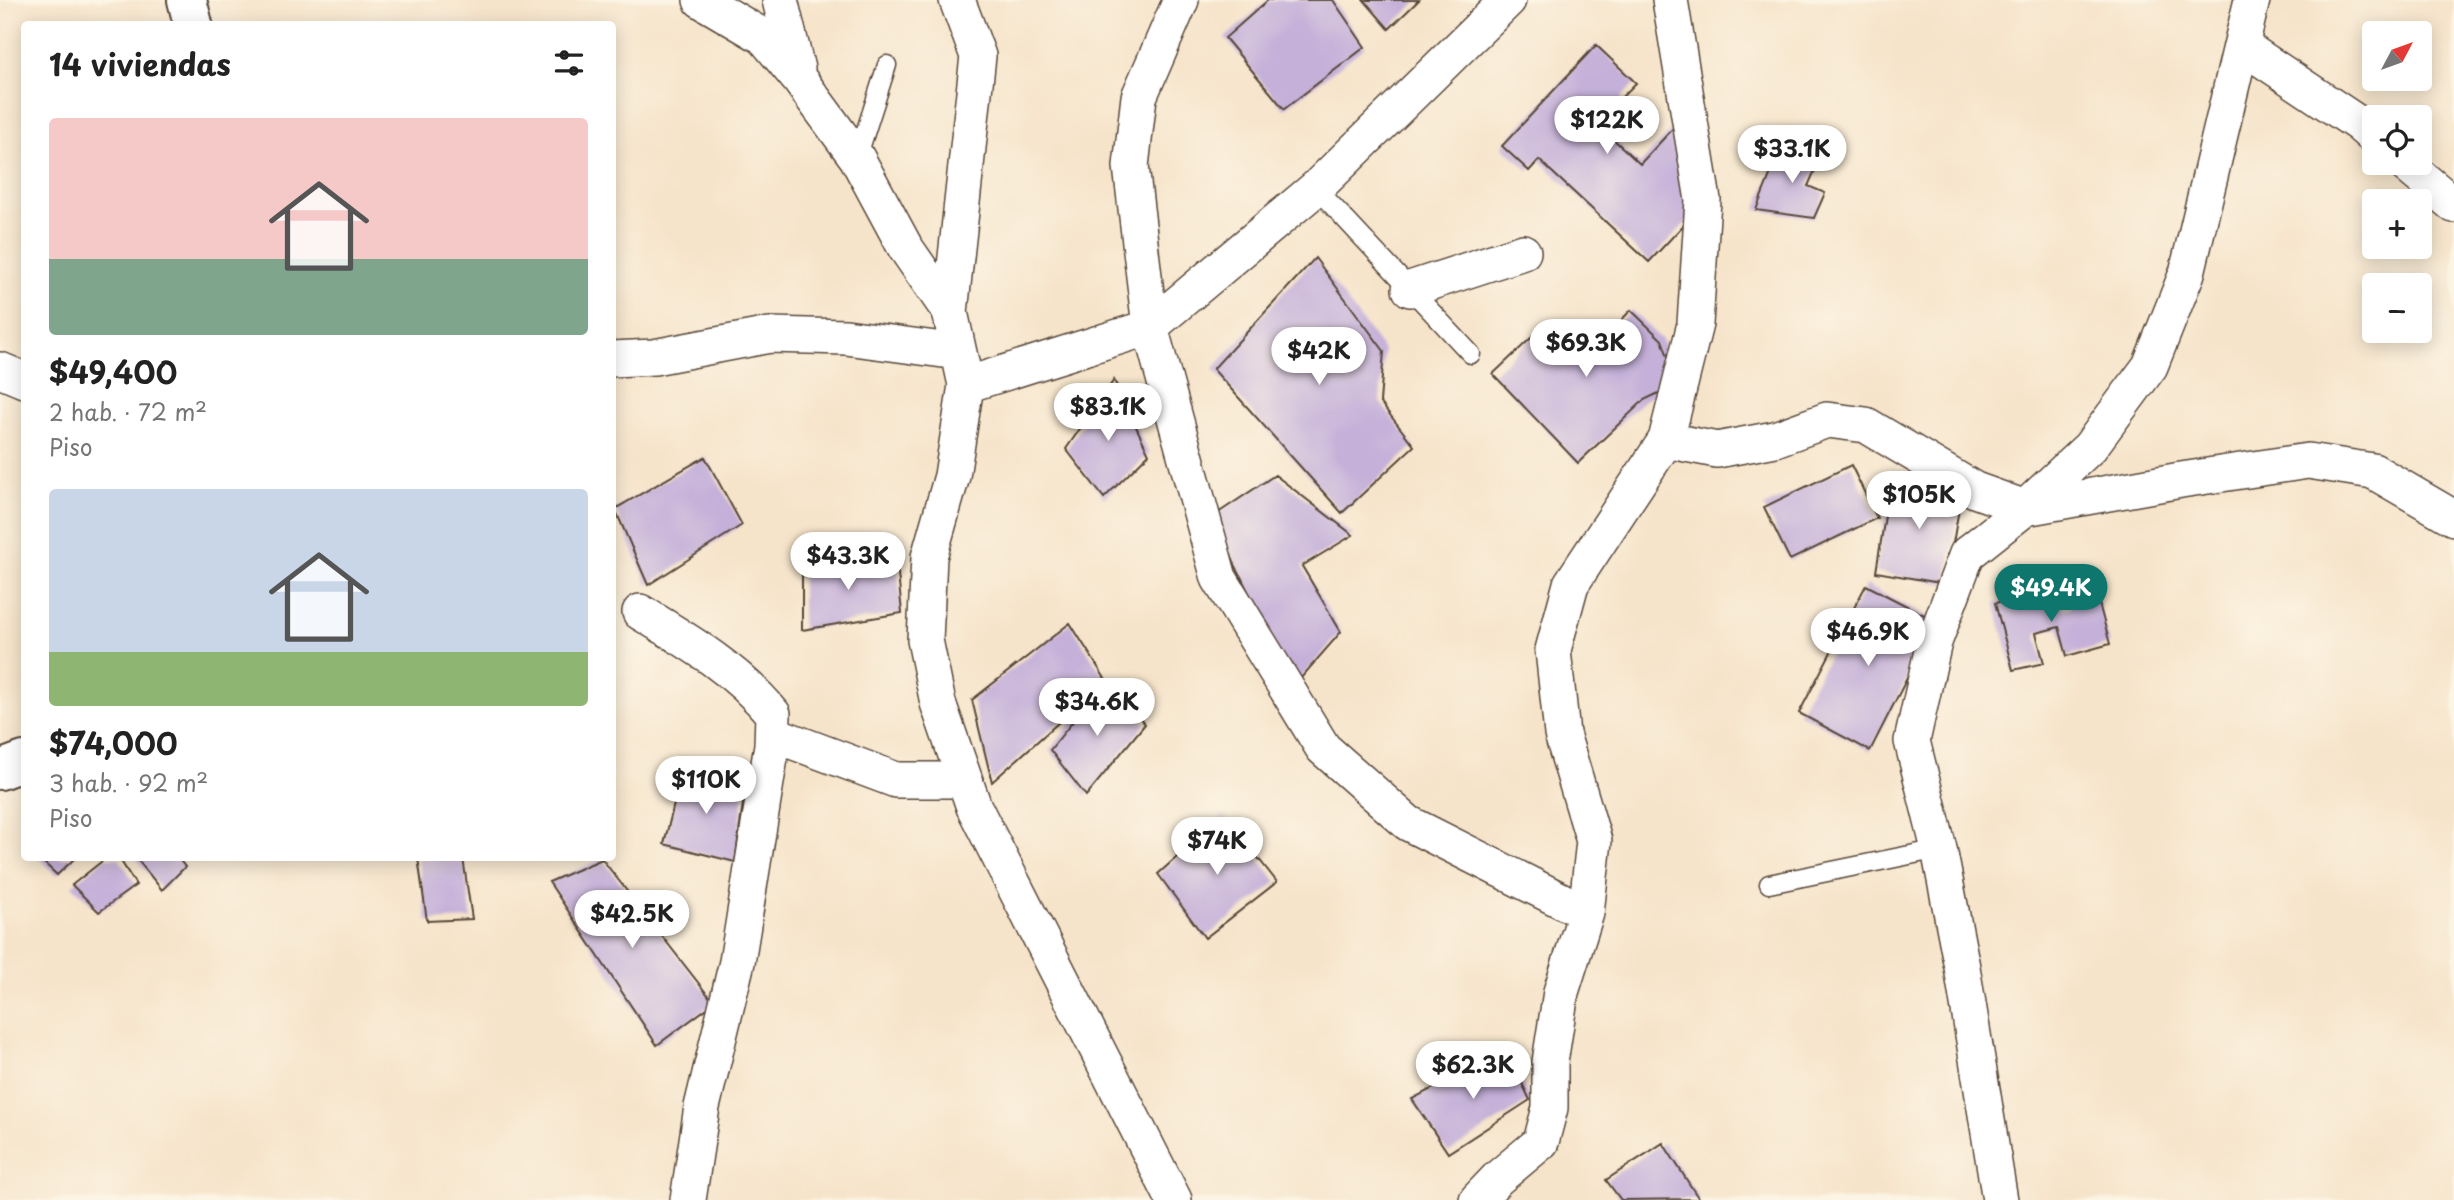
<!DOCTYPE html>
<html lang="es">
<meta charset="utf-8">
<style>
body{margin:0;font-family:"Playpen Sans",sans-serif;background:#f6f6f6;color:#222;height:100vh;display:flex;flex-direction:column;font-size:26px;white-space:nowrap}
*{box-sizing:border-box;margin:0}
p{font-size:23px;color:#767676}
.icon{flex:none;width:38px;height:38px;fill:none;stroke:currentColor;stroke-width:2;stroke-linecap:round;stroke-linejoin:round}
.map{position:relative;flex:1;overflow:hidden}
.sheet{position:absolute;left:21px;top:21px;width:595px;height:840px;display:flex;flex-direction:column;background:#fff;border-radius:7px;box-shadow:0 4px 18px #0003}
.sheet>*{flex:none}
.needle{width:46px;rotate:49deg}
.tools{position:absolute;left:2362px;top:21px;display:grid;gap:14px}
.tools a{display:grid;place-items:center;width:70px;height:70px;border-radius:7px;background:#fff;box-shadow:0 4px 18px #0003;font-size:35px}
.price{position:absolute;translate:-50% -60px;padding:0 16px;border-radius:24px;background:#fff;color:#222;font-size:23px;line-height:46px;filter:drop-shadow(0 2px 4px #0008)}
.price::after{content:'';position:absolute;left:50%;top:42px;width:21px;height:16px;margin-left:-10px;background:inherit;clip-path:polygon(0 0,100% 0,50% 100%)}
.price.on{background:#0f766e;color:#fff}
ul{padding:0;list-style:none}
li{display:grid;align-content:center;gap:14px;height:371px;padding:0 28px}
li span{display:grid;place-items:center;height:217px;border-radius:7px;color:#555}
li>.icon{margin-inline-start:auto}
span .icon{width:126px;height:126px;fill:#fffc;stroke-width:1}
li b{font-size:30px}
h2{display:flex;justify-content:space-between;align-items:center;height:84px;padding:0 28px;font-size:30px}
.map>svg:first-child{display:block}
.building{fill:#c5b0d9}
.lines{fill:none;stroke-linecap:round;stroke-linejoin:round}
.lane-casing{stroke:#574638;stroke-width:21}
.street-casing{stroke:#574638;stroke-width:38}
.secondary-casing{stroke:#574638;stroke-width:42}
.lane{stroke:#fff;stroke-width:18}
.street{stroke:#fff;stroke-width:35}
.secondary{stroke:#fff;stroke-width:38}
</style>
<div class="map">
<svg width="2454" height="1200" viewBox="0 0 2454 1200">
<rect width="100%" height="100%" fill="#fcf5e5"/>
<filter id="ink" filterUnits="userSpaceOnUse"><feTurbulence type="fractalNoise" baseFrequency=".0143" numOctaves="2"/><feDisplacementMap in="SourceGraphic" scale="14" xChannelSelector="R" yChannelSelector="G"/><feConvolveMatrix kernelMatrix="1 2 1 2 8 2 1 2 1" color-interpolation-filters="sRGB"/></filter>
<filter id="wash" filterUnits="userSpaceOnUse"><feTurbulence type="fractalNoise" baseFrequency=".00686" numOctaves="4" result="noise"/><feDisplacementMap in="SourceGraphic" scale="28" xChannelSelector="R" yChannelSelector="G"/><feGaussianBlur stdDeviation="1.57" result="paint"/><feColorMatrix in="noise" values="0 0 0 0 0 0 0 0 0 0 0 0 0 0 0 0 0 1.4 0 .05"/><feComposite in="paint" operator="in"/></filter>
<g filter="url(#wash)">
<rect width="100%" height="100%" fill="#f6e4ca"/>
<g id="blocks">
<path class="building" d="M1268 0H1333L1365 47 1284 109 1225 38Z
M1364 0H1419L1389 29Z
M1596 45 1636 83 1621 98 1635 110 1610 136 1640 164 1677 124 1692 216 1649 262 1539 160 1529 171 1502 146Z
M1783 143 1820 159 1808 186 1825 193 1814 218 1756 210Z
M1315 258 1384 351 1380 402 1414 446 1342 513 1213 369Z
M1631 310 1662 340 1671 365 1665 390 1644 400 1578 463 1493 374 1549 321 1610 332Z
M1114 380 1149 454 1104 498 1066 449Z
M705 457 742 525 648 585 615 509Z
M1851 465 1877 518 1790 560 1764 507Z
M1275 475 1353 535 1302 566 1341 632 1294 686 1212 517Z
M1891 479 1962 491 1946 584 1876 572Z
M802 560 897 564 902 613 802 630Z
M1866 585 1936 621 1870 751 1799 713Z
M2094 585 2110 644 2067 656 2059 627 2036 633 2044 663 2013 670 1995 603 2057 587 2063 609 2071 607 2067 592Z
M1070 623 1106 680 992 782 972 700Z
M1106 680 1145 724 1086 796 1050 750Z
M683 768 745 788 735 862 664 844Z
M1224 815 1277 882 1205 938 1158 874Z
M39 858H75L57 875Z
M106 858H119L136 885 99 912 72 885Z
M136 858H178L185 867 162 890Z
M418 858H463L472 919 427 921Z
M602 859 714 1003 657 1045 549 882Z
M1506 1050 1530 1100 1448 1153 1412 1099Z
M1663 1143 1699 1199 1621 1200 1606 1180Z"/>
</g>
</g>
<g filter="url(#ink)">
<use href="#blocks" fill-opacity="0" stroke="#574638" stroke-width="2"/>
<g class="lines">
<defs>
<path id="lane" d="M857 158 887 65
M1316 188 1471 354
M1769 884 1939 849"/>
<path id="street" d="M701 0 764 37 799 79 857 158 905 247 950 312
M780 0 797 69
M957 0 978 56 950 312 966 385 952 476 929 557 925 640 938 703 974 807 1174 1200
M1181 0 1139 97 1131 166 1150 327 1219 578 1323 748 1408 823 1586 913
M2242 46 2359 124 2375 138
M2404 163 2454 205
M1410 289 1523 252
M612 359 654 357 770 335 846 337 958 352
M0 370 24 380
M966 385 1150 327 1316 188 1508 0
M1666 440 1717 450 1775 439 1827 420 1866 425 1975 490 2025 508 2181 480 2308 461 2373 471 2454 518
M640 612C688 641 737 670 773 714L772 745 737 962 702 1107 688 1200
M773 734 896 780H964
M1477 1200 1498 1178 1541 1142 1550 1108V1062L1561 992 1586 913 1594 841 1562 734 1553 650 1571 584 1666 440 1695 324 1703 200 1670 0
M2000 1200 1962 967 1939 849 1912 741 1934 642 1967 554 2025 508 2090 447 2150 366 2187 273 2252 0"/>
<path id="secondary" d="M187 0 193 24
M0 770 24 761"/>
</defs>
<use href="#lane" class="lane-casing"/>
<use href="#street" class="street-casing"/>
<use href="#secondary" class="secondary-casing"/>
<use href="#lane" class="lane"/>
<use href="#street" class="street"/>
<use href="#secondary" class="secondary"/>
</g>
</g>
</svg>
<div class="tools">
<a><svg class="needle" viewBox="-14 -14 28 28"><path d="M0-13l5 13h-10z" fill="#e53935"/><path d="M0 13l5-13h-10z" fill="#767676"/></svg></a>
<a><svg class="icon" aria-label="locate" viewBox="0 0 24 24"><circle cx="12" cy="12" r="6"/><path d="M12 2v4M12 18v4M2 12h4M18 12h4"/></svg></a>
<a>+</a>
<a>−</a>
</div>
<b class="price" style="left:1607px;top:156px">$122K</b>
<b class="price" style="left:1792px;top:185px">$33.1K</b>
<b class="price" style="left:1586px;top:379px">$69.3K</b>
<b class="price" style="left:1319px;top:387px">$42K</b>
<b class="price" style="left:1108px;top:443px">$83.1K</b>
<b class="price" style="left:1919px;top:531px">$105K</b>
<b class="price" style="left:848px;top:592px">$43.3K</b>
<b class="price on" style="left:2051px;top:624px">$49.4K</b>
<b class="price" style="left:1868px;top:668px">$46.9K</b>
<b class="price" style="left:1097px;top:738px">$34.6K</b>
<b class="price" style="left:706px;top:816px">$110K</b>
<b class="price" style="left:1217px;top:877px">$74K</b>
<b class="price" style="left:632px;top:950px">$42.5K</b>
<b class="price" style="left:1473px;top:1101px">$62.3K</b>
<section class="sheet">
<h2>14 viviendas<svg class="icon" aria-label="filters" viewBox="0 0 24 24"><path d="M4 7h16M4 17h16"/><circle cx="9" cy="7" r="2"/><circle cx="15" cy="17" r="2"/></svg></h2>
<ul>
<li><span style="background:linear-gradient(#f6c9c9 65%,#7fa58c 0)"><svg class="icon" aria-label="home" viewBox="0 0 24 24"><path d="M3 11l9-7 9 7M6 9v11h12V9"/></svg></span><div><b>$49,400</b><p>2 hab. · 72 m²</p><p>Piso</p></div></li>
<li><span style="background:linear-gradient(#c9d6e8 75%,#8fb573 0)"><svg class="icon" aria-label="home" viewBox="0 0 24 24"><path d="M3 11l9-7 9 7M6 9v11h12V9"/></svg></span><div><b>$74,000</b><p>3 hab. · 92 m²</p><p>Piso</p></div></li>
</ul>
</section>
</div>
